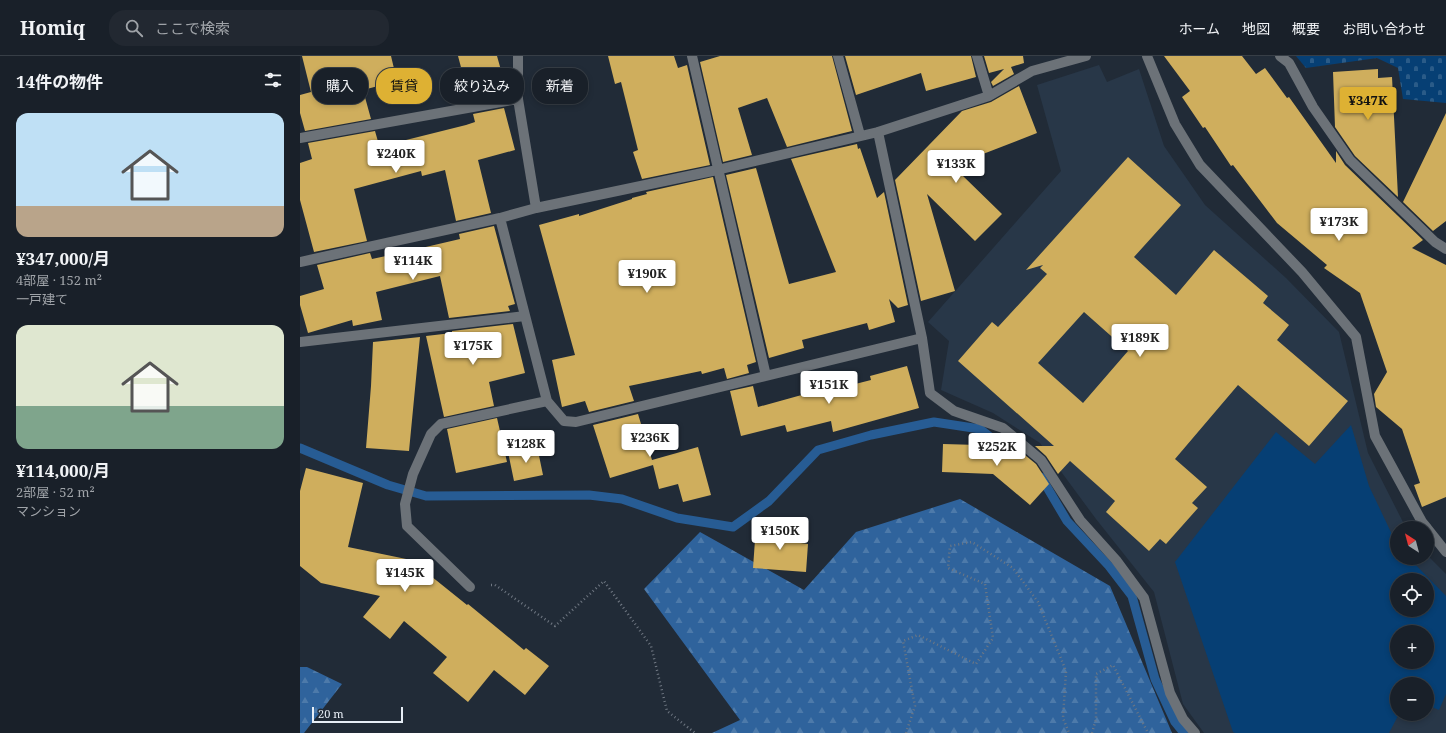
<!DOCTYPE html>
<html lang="ja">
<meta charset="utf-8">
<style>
body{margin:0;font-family:"Noto Serif","Noto Sans JP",serif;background:#222831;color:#f1f3f6;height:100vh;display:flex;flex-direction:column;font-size:15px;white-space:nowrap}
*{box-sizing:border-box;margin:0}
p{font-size:13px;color:#9fa3a8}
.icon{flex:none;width:22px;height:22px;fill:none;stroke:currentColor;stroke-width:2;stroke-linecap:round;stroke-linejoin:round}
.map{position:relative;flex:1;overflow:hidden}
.sheet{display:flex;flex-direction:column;background:#192029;width:300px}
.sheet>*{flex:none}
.guide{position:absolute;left:12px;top:12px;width:380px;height:36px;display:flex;gap:8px}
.needle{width:26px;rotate:324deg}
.tools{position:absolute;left:1090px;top:465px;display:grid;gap:8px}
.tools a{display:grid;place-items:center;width:44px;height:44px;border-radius:50%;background:#192029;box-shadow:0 2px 6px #0003,0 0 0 1px #373e46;font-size:20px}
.scale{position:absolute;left:12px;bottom:10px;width:91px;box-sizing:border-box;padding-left:4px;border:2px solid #e7eef6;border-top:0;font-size:11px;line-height:14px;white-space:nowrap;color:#e7eef6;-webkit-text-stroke:3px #212b37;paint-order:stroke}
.price{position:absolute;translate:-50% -34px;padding:0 9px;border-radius:4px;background:#fff;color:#222;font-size:13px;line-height:26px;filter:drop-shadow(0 1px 2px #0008)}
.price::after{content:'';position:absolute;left:50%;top:24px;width:12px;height:9px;margin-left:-6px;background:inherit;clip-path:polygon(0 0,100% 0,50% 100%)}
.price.selected{background:#deb133;color:#111}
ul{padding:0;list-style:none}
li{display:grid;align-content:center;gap:8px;height:212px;padding:0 16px}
li span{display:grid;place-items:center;height:124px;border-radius:12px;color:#555}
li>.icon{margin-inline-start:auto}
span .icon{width:72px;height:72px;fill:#fffc;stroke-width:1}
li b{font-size:17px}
h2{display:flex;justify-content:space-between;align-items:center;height:48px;padding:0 16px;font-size:17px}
.tag{padding:0 14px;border-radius:16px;background:#192029;box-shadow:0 2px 6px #0003,0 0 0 1px #373e46;font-size:14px;line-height:36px}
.tag.selected{background:#deb133;color:#111}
header{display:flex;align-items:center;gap:24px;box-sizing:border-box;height:56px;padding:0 20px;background:#192029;border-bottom:1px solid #373e46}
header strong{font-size:19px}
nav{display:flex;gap:22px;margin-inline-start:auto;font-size:14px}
.search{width:280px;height:36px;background:#222831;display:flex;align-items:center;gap:10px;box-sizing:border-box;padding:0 14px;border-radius:16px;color:#9fa3a8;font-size:15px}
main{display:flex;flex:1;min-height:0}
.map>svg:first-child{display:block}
.built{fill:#283748;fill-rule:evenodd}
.forest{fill:url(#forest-firs)}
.cemetery{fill:url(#cemetery-stones)}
.pitch{fill:#063f74;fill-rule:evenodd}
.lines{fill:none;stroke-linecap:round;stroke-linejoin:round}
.stream{stroke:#275c94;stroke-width:9}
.building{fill:#cfae5d;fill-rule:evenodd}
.path{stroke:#707883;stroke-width:2.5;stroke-dasharray:1 3;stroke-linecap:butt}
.minor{stroke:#6c7278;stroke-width:10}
</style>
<header>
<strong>Homiq</strong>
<div class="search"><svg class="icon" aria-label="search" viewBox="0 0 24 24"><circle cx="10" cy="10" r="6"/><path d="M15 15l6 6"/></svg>ここで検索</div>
<nav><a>ホーム</a><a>地図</a><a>概要</a><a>お問い合わせ</a></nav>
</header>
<main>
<section class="sheet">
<h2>14件の物件<svg class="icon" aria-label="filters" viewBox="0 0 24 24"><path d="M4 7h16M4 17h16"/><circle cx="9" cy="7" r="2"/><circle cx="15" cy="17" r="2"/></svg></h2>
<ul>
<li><span style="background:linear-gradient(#bfe0f5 75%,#b9a48a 0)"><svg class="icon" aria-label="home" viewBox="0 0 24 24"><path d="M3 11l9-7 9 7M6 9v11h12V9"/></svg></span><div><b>¥347,000/月</b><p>4部屋 · 152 m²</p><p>一戸建て</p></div></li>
<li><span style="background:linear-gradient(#dfe7d0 65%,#7fa58c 0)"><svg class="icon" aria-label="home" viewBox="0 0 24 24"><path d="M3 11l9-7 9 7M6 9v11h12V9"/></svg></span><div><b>¥114,000/月</b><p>2部屋 · 52 m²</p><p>マンション</p></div></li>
</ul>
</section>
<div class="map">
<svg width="1146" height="677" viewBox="0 0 1146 677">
<defs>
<pattern id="forest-firs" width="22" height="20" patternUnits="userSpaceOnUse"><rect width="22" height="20" fill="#2f639c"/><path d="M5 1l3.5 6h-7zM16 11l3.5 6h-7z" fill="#4d7aaa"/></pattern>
<pattern id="cemetery-stones" width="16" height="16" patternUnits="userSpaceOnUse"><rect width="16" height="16" fill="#063f74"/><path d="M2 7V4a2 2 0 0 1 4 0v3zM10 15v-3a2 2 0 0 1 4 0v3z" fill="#2a5b88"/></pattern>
</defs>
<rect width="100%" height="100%" fill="#212b37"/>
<path class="built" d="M799 9 807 26 839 13 864 90 905 149 986 222 1039 276 1068 397 1106 472H1097V502H1127V499L1146 518V677H904L883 648 854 536 796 463 740 387 693 357 641 334 649 285 628 266 761 115 737 29ZM1097 524H1127V554H1097ZM1097 576H1127V606H1097ZM1097 628H1127V658H1097Z"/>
<path class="forest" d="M660 443 810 530 872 677H412L440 664 344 533 400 476 504 534 556 476Z
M0 611H7L42 628 4 677H0Z"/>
<path class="cemetery" d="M996 0H1146V47L1103 43 1098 12 1077 2 1006 12Z"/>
<path class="pitch" d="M1051 369 1069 430 1097 489V502H1109L1146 540V638L1139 654 1127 649V628H1097V658H1099L1089 677H935L933 676 875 506 976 376 1015 408ZM1097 524H1127V554H1097ZM1097 576H1127V606H1097Z"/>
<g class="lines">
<path class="stream" d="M0 392 88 429 126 440 289 439 322 443 377 462 433 471 469 445 518 394 571 379 634 366 680 373 711 397
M741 421 767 465 809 510 832 540 855 623 875 666 884 677"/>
</g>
<path class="building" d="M2 0H91L97 25 63 34 71 63 5 75 0 57V39L11 36Z
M158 0H197L206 32 199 34 201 39 170 45Z
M308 0H374L378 12 387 9 410 109 342 123 333 96 338 94 321 26 315 28Z
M420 0H532L552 75 487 91 467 42 438 52 452 99 423 106 400 6Z
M545 0H671L676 21 626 35 621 17 556 39Z
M684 0H723L724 7 711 11 714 18 693 30 691 26 704 13 689 17Z
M864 0H942L956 18 965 12 987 42 989 41 1036 107V95L1045 109 1123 184 1112 192 1146 209V441L1122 451 1114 429 1120 427 1102 373 1076 351 1074 338 1087 316 1060 237 1024 212 1027 209 977 167 933 109 931 110 905 71 903 72 882 41 890 35Z
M1078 13V22L1092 21 1098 141 1055 100 1035 71 1033 16Z
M719 30 737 77 683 98 663 120 702 158 675 185 627 138 655 235 621 245 595 124 662 55 691 46Z
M204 52 215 94 178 104 191 157 156 165 145 114 122 120 121 115 54 133 67 185 14 196 0 144V107L12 103 8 87 75 75 79 89 93 85 94 87 166 69 175 66 173 58Z
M1146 57V165L1133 175 1103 146Z
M557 88 558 93 560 92 577 142 584 136 608 249 598 252 589 243 595 266 569 274 567 267 502 284 504 292 469 302 426 119 456 112 489 228 536 216 491 103Z
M828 101 881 149 834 201 876 239 914 194 968 240 963 247 989 269 977 284 1048 345 1009 390 938 329 875 403 907 431 892 447 898 452 866 488 860 483 849 495 806 456 815 445 770 405 758 418 746 400 735 390H754L658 305 692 266 698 271 747 218 740 212 743 209 726 214ZM784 256 828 295 783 347 738 307Z
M413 121 456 306 447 309 449 317 427 323 424 312 402 318 401 315 329 330 334 345 289 356 285 345 262 351 252 304 275 299 239 169 279 158V160L332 143V142L347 138 346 136Z
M194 170 215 248 208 250 210 255 149 262 140 220 76 236 82 264 53 270 52 264 8 277 0 249V240L24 233 17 209 70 197 72 203 100 197 160 183 159 178Z
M213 268 225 317 189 326 194 350 144 361 126 280 152 277V275Z
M120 281 109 395 66 392 71 330 73 286Z
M607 310 619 352 533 376 531 365 487 376 485 369 441 380 430 335 453 330 458 351 516 335V338L571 324 570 320Z
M338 358 352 404 398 391 411 439 383 446 378 428 359 433 353 409 310 422 293 369Z
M197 362 207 406 156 417 147 373Z
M643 388 714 390 736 408 749 428 730 449 693 418 642 416Z
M237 390 243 419 214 425 208 396Z
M6 412 63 427 48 491 111 504 167 549 168 548 224 594 226 592 249 610 225 639 194 614 168 646 133 617 147 601 104 565 90 583 63 561 80 540 21 527 0 510V435Z
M467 468 494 470 493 486 508 488 506 516 453 512 455 484 466 485Z"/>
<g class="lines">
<path class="path" d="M191 529H195L255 570 304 525 351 590 367 655 395 677
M606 677 615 650 603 585 618 579 676 608 693 582 685 528 648 512 650 490 672 486 713 512 738 546 766 615 763 662 769 677
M792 677 796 663V618L813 609 848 677"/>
<path class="minor" d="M218 0V43L236 152
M392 0 466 320
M538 0 560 79
M677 0 689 40
M847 0 875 68 900 109 1002 216 1056 281 1075 380 1122 466 1127 472
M980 0 989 7 1013 51 1050 104 1135 186 1146 193
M578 76 622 282 630 337 654 355 703 372 741 404 780 464 816 504 844 542 870 637 883 663 895 677
M0 82 218 43
M200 162 247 345 264 365 276 366 622 282
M0 206 200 162 236 152 417 114 578 76 689 40 732 15 786 0
M0 286 225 260
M1127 472 1146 496
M170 531 107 470 105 448 113 418 131 378 141 368 247 345"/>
</g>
</svg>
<div class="tools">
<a><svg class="needle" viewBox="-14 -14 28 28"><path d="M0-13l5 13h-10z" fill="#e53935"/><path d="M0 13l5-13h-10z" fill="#9fa3a8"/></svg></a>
<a><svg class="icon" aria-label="locate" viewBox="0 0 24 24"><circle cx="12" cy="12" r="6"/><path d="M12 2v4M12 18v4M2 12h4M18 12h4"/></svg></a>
<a>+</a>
<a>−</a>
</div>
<div class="scale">20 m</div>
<b class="price selected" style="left:1068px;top:65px">¥347K</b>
<b class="price" style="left:96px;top:118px">¥240K</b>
<b class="price" style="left:656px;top:128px">¥133K</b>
<b class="price" style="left:1039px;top:186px">¥173K</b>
<b class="price" style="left:113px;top:225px">¥114K</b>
<b class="price" style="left:347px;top:238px">¥190K</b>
<b class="price" style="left:840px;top:302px">¥189K</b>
<b class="price" style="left:173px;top:310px">¥175K</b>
<b class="price" style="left:529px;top:349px">¥151K</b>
<b class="price" style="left:350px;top:402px">¥236K</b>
<b class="price" style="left:226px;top:408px">¥128K</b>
<b class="price" style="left:697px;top:411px">¥252K</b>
<b class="price" style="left:480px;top:495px">¥150K</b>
<b class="price" style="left:105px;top:537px">¥145K</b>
<div class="guide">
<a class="tag">購入</a>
<a class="tag selected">賃貸</a>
<a class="tag">絞り込み</a>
<a class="tag">新着</a>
</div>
</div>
</main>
